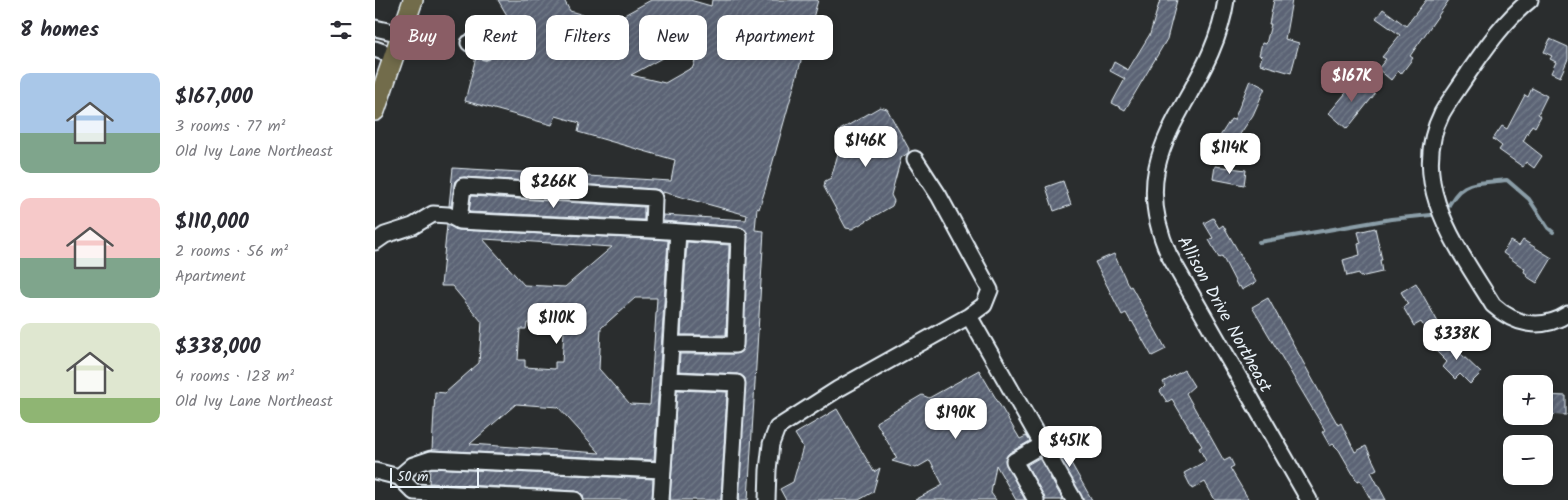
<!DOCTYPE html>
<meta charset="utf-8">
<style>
body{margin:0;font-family:Kalam,sans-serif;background:#f2f2f3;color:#2b2b33;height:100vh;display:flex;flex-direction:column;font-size:19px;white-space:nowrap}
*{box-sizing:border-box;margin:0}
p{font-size:16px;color:#7c7c81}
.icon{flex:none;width:28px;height:28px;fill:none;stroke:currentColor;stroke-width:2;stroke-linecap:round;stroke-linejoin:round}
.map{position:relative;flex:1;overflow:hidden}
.details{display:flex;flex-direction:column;background:#fff;width:375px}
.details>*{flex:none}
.hud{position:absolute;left:15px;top:15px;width:475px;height:45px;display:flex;gap:10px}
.buttons{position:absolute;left:1128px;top:375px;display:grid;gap:10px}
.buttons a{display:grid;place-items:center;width:50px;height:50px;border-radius:10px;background:#fff;box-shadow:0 2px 8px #0003;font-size:25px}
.scale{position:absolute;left:15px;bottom:12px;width:89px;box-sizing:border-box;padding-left:5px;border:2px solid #e8f1f8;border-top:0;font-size:14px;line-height:18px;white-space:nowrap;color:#e8f1f8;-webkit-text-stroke:4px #2a2d2e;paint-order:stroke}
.price{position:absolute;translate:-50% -42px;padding:0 11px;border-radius:10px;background:#fff;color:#222;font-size:16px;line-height:32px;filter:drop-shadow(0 1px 2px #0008)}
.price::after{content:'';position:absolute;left:50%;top:30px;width:15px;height:11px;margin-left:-8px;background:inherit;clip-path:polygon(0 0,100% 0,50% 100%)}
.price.selected{background:#8a5d65;color:#fff}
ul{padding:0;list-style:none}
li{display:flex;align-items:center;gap:15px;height:125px;padding:0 20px}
li span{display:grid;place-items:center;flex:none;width:140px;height:100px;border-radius:10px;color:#555}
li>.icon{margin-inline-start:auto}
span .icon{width:60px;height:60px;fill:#fffc;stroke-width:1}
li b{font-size:21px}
h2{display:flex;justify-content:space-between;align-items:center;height:60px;padding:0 20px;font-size:21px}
.tag{padding:0 18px;border-radius:10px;background:#fff;box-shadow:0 2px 8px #0003;font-size:18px;line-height:45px}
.tag.selected{background:#8a5d65;color:#fff}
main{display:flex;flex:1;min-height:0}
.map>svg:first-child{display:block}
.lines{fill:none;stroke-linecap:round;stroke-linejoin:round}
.stream{stroke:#8b9ea8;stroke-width:4}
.building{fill:url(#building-hatch);stroke:#e8f1f8;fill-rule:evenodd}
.minor-casing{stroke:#e8f1f8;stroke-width:19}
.major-casing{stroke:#e8f1f8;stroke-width:22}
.minor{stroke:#2a2d2e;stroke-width:15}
.major{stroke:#726c4b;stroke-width:19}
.labels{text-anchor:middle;stroke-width:4;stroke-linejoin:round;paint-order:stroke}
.street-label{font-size:18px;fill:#e8f1f8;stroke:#2a2d2e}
</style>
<main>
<section class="details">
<h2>8 homes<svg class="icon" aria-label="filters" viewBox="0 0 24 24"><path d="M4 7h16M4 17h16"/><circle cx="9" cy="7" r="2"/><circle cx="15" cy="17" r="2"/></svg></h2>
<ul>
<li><span style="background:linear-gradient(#a9c7e8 60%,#7fa58c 0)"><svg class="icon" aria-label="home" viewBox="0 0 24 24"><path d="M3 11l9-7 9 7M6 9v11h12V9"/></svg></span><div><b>$167,000</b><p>3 rooms · 77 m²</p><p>Old Ivy Lane Northeast</p></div></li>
<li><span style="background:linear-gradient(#f6c9c9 60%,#7fa58c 0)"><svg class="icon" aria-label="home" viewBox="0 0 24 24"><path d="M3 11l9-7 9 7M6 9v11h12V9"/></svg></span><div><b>$110,000</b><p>2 rooms · 56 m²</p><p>Apartment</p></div></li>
<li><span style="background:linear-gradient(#dfe7d0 75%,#8fb573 0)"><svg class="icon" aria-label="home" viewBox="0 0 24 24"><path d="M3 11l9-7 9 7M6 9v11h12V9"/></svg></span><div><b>$338,000</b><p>4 rooms · 128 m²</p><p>Old Ivy Lane Northeast</p></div></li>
</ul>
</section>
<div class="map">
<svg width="1193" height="500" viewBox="0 0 1193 500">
<defs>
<pattern id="building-hatch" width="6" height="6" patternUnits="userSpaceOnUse" patternTransform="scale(1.25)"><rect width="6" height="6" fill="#5b6475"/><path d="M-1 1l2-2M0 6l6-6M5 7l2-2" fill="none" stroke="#737b89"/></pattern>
</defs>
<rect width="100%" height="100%" fill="#2a2d2e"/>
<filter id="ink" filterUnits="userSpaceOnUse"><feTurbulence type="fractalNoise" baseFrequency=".02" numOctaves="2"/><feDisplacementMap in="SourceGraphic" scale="10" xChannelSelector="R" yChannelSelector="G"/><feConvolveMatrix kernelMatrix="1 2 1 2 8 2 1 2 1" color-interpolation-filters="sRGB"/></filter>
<g filter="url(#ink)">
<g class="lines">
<path class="stream" d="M1070 213C1085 179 1098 184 1132 180L1154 199 1173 228 1178 232
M884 242 1016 219 1056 215"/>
</g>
<path class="building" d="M123 0H189L195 11 235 23 276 0H315L336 6 337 0H443L390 190 384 209 382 208 380 230 389 231 373 500H364L370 378 362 374 304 371 305 354H360L368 349 372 232 365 227 288 221V215L371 220 372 215 288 192V196L284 190 280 189 89 177 80 181 76 206H74L78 168 296 181 300 160 203 132 205 123 181 116 177 125 90 101 101 57 111 60 119 55 118 45 106 38 107 33 149 44ZM327 36 318 67 290 83 256 75Z
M785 0H802L792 39 750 110 737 103 750 79 735 71 739 62 753 70 775 34Z
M899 0H917L910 39 924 43 916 73 885 64 887 56 884 55 887 43 891 44 896 24H894Z
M1051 0H1074L1035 56 1038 58 1026 74 1023 71 1016 80 1003 69 1011 59 1007 57 1025 35 1001 18 1008 9 1031 26Z
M1175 39 1193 47V59L1185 77 1176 73 1181 62 1175 59 1177 56 1169 52Z
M978 76 1000 94 972 129 954 113 975 88 971 84Z
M875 80 890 88 878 115 851 155 838 147 856 119 859 120Z
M1157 88 1172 96 1163 114 1166 116 1160 127 1157 125 1148 141 1167 156 1159 168 1151 162 1148 167 1124 150 1127 146 1118 139 1127 126 1132 129 1150 95 1153 97Z
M505 107 512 109 534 149 533 153 526 158 516 195 519 201 517 206 477 229 471 228 449 187 450 181 456 178 467 140 464 136 465 130Z
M840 166 871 170 869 185 838 179Z
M688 181 696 205 679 211 671 187Z
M96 196 269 207V220L94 212Z
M838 218 844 228 848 225 881 282 867 290 865 286 863 287 847 256 844 258 834 240 838 238 829 223Z
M72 225 84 230 293 240 279 460 57 450 60 392 70 393 104 363 107 322 77 286H66ZM108 239 176 243 237 247 190 287 149 285ZM260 298H282L275 405 255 404 224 369 226 328ZM152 323 183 324 182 331H189L187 362H180V369L150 367V360H143L145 329H151ZM141 404 183 407 225 453 95 444Z
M1000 228 1007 260H1005L1007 272 985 277 984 273 972 276 968 260 985 255 983 244 986 243 983 232Z
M1148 240 1177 258 1162 283 1151 276 1152 274 1149 272 1150 269 1128 253 1135 241 1144 246Z
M312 242 354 245 351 335H306Z
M739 254 754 287 756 286 791 349 777 356 757 321 756 322 751 313 747 315 720 262Z
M1041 283 1063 322 1051 330 1046 322 1039 326 1028 307 1033 304 1026 292Z
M893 298 951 404 963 425 966 423 980 452 991 446 1002 469 996 472 1011 500H996L985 480 982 481 964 450 958 444 955 446 947 432 950 430 877 307Z
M1076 336 1089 348 1085 353 1106 373 1095 384 1085 374 1080 379 1068 367 1072 362 1061 351Z
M604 370 645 439 651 436 655 441 634 453 630 460 650 500H641L621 465 616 493 621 500H540L568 485 555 460 541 468 517 461 522 458 501 422 547 395 554 398Z
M809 370 819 386 811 393 849 461 855 458 859 466 855 468 874 500H840L830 482 817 489 809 473 831 461 824 448 827 446 817 430 816 431 797 399 792 402 785 391 790 386 788 382Z
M302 390 352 392 346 500H295Z
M1169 395 1191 396V415L1169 414Z
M462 409 499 472 505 468 498 492 484 500H411L405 489 418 482 428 447 420 434Z
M679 433 717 500H708L673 436Z
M664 458 688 500H670L652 465Z
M57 468 278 479 277 500H209L205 492 200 491 54 483 55 469Z"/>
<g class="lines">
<defs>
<path id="minor" d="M851 0C836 102 744 143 794 255L934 500
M1155 0C1130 20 1112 46 1094 72 1085 86 1075 99 1067 113 1032 183 1083 248 1118 305 1140 325 1166 331 1193 314
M0 28 26 34
M94 43 110 51
M0 49 19 56
M278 230 364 236 360 345 296 344 286 500
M0 242 10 235 38 226 58 214 73 215 84 221 88 186 279 198 278 230 84 221
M594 316 699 500
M296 344 303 232
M294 380 362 383 355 500
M0 471 24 477 39 492 200 500
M24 477 38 465 56 459 287 470
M392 500 393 470 396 444 402 428 463 389 594 316 609 305 615 290 564 196 540 159
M661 500 639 461 667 445"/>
<path id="major" d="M0 111 38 0"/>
</defs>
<use href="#minor" class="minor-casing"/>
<use href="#major" class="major-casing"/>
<use href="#minor" class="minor"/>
<use href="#major" class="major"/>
</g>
</g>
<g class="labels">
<g class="street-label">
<text transform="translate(850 314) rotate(61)" y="6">Allison Drive Northeast</text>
</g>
</g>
</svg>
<div class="buttons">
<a>+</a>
<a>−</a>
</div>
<div class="scale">50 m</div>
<b class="price selected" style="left:977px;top:103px">$167K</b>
<b class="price" style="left:491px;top:168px">$146K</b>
<b class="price" style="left:855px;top:175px">$114K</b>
<b class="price" style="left:179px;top:209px">$266K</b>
<b class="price" style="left:182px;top:345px">$110K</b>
<b class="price" style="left:1082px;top:361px">$338K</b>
<b class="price" style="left:581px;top:440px">$190K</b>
<b class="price" style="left:695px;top:468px">$451K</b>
<div class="hud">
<a class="tag selected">Buy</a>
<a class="tag">Rent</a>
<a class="tag">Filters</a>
<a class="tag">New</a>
<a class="tag">Apartment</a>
</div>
</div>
</main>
